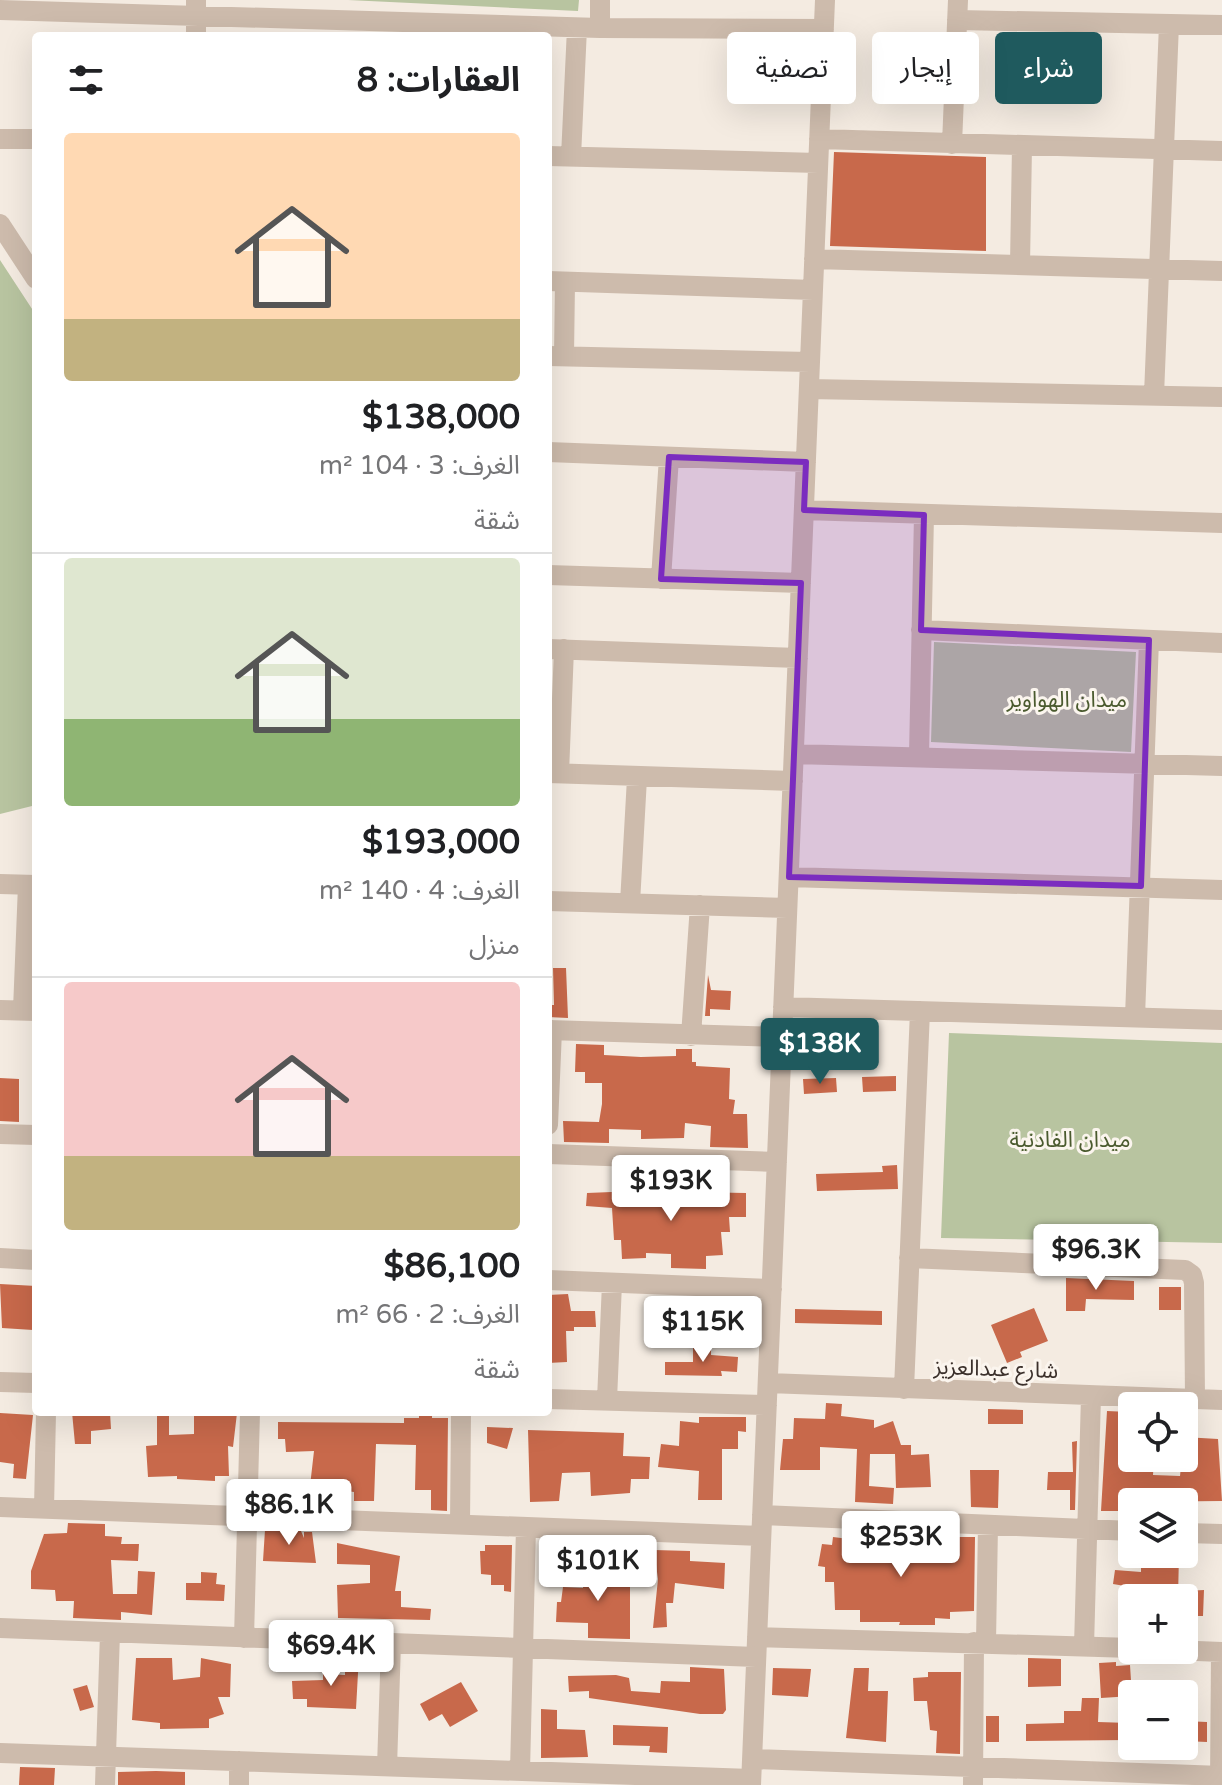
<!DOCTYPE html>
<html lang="ar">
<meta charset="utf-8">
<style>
body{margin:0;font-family:"Varela Round","Noto Sans Arabic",sans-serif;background:#f2f2f2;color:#202124;direction:rtl;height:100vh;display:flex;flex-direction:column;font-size:30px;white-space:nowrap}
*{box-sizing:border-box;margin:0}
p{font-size:26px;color:#757577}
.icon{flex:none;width:44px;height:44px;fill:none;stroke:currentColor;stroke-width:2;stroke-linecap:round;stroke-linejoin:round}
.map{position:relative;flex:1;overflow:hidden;direction:ltr}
.panel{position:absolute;left:32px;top:32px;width:520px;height:1384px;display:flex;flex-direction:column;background:#fff;border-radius:8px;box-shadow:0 8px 32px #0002;direction:rtl}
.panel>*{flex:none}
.banner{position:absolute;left:576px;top:32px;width:526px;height:72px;direction:rtl;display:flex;gap:16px}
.fabs{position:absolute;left:1118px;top:1392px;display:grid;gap:16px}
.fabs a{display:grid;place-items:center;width:80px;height:80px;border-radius:8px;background:#fff;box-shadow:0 8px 32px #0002;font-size:40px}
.price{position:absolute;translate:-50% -68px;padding:0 18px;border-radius:8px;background:#fff;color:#222;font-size:26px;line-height:52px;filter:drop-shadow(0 2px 4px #0008)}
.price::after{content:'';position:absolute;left:50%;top:48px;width:24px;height:18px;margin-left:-12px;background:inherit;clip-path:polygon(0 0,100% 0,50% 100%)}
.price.on{background:#1f5a5e;color:#fff}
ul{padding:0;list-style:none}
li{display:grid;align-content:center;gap:16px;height:424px;padding:0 32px}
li+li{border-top:2px solid #e0e0e0}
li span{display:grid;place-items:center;height:248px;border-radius:8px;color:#555}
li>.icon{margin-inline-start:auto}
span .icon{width:144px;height:144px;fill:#fffc;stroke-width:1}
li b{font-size:34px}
h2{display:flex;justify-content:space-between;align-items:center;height:96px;padding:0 32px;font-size:34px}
.chip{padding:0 28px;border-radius:8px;background:#fff;box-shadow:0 8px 32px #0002;font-size:28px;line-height:72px}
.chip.on{background:#1f5a5e;color:#fff}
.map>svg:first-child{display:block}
.green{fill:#b8c4a0}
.building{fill:#c8694b}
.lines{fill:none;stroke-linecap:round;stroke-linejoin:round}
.street{stroke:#cdbbac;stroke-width:20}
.marked{fill:#7b2cbf;fill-opacity:0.2;stroke:#7b2cbf;stroke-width:6;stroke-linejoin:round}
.labels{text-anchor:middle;stroke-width:6;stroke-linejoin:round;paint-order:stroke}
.park-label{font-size:22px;fill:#4a5a2e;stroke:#fbf5ee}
.street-label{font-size:22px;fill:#3b302b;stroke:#fbf5ee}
</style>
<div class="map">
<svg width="1222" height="1785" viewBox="0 0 1222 1785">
<rect width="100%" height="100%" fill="#f4ebe1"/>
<path class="green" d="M348 0H579L578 11Z
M0 260 36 315V805L0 814Z
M934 642 1136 652 1131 752 931 742Z
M949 1033 1222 1043V1243L941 1238Z"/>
<path class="building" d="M834 152 986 157V251L830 246Z
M553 968H566L568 1018 548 1017V1005H554Z
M708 975 711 990 731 991 730 1010 710 1009V1016H705Z
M576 1044 604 1045V1055L641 1057 676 1056V1049H692V1062H696V1066L730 1068 729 1099 735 1100 733 1114H747L748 1148 710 1147 711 1126 685 1123 684 1138 641 1139V1130L609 1129V1143L564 1142 563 1121 599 1122 602 1104V1083H585V1072H575Z
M896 1076V1091L863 1092 862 1077Z
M0 1078 19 1079V1122L0 1121Z
M836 1078 837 1092 804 1094 803 1079Z
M897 1165 898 1189 817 1191 816 1174 883 1172 882 1166Z
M636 1191 746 1193V1217H729L730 1232H721L723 1255 706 1256V1269L671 1268V1254L646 1253V1258L622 1259 621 1240H614L612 1208 586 1206 587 1193Z
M1066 1278 1134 1281V1300L1086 1299 1085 1311H1066Z
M0 1284 36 1286V1328L33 1330 2 1328Z
M1159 1287H1181V1310H1159Z
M568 1294 571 1311H595L596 1327H574V1331H566L567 1362 548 1363V1295Z
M723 1300 737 1301 736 1328 722 1325Z
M1034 1308 1048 1341 1020 1352 1022 1357 1007 1363 991 1325Z
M795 1309 882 1311V1325L795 1323Z
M693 1345H711V1355L738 1357 737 1372 721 1371 722 1376 665 1375V1362H693Z
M826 1403 842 1404 841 1416 874 1420V1428L893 1421 901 1445H911V1455L929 1454 931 1487 896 1488 895 1454H870L869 1486 894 1488 893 1504 855 1502 857 1449 820 1447V1470H780L783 1439H793L794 1418 825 1419Z
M988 1409 1023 1410V1424H988Z
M1107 1411 1129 1412 1130 1458H1154L1153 1475 1180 1476 1184 1437 1218 1439 1222 1501 1121 1502V1511H1101Z
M72 1412H110L111 1429 91 1431V1444H75Z
M157 1412H169V1435L194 1434V1412L237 1413 233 1447 228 1446 229 1476H215V1481L177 1479V1476L148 1477 146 1446 157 1445Z
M419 1412H432V1418H448L447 1511 431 1510V1490H415L416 1445 376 1444 374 1501H354V1492L310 1486 314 1451 286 1452 285 1439H278V1422L404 1423V1418H419Z
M0 1413 33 1415 26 1479 13 1478 14 1464 0 1462Z
M699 1417H746V1432L738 1431V1449H722V1500H698L699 1471 658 1467 661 1444 679 1446 680 1421 699 1423Z
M487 1427 513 1428 507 1449 487 1443Z
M528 1430 624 1433 623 1456 650 1457 649 1479H631L630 1493 591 1496 590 1472 562 1473 559 1501 530 1502Z
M1077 1441 1075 1510H1070V1490H1047L1048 1472H1073L1072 1442Z
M970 1470H999L998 1508 971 1507Z
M68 1523 105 1524V1536L122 1537 121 1544H139L138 1561 111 1560 113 1594H137L138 1571 155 1572 152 1615 121 1612V1620L73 1618 74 1601H56L55 1590 31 1589V1571L44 1534 67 1533Z
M265 1530 301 1531 304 1538V1532H312L316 1563 263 1561Z
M833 1537 873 1542V1539L913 1540V1547H941V1537H975L974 1611 950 1612V1619L935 1618V1625H899L900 1622H860V1610H835L834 1582H825V1567L818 1566 822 1544 832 1545Z
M337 1543 400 1556 395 1591H401V1607L431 1609 430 1620 338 1618 337 1585 370 1583V1565L337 1564Z
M485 1545H512L511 1592 504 1591V1585H491V1575L481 1574 480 1551H485Z
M654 1550 690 1551V1561L725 1563 724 1589 675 1583 673 1603H666L667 1627 653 1628 658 1579Z
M584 1553H602V1577L630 1580V1639L588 1638V1623L556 1622 557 1602H561L563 1587 583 1588Z
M1141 1554H1179L1178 1598H1125V1586L1113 1584 1115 1570 1141 1572Z
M201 1572 217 1573 216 1584 225 1585 224 1601 186 1600V1583H201Z
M1204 1590 1203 1616H1184V1591Z
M345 1654 359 1655 356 1709 307 1707V1699H293L292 1681 323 1680V1674L345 1675Z
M136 1658H172L173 1680 200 1677 201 1658 231 1664 230 1697H218L224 1714 209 1719V1728L160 1729V1723L132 1720Z
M1028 1658 1061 1659V1686L1028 1687Z
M1116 1662V1666L1130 1665 1132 1696 1101 1698 1099 1663Z
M690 1667 724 1669 726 1710 723 1714H700L589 1698V1691L569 1692 568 1676 616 1675 629 1678 631 1691 660 1693 661 1681 690 1682Z
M773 1668 811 1669 808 1697 772 1695Z
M854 1668H869L868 1691H888L886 1742 846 1738Z
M928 1672H961L960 1754 936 1753 937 1731 930 1730 927 1701H914L913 1678 928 1677Z
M461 1682 478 1711 450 1727 442 1714 429 1721 420 1704Z
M87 1685 94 1707 80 1711 73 1689Z
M1082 1698H1099L1098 1722 1129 1723 1128 1740 1026 1741V1724L1064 1723V1711H1081Z
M541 1709 557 1710V1729L585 1730 588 1757 541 1758Z
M986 1716H999V1742H986Z
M1184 1721 1207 1722V1742L1184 1741Z
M613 1725 668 1727 667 1753 649 1752 650 1746 613 1745Z
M20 1767 55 1768 54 1785H19Z
M156 1771 185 1772V1785H118V1772Z"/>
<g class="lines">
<path class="street" d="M0 10 600 28 824 29
M957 20 1222 25
M600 28V0
M196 36V0
M0 139H36
M819 139 1222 151
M952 144 958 0
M548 156 818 163
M571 157 577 28
M0 224 36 279
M814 259 1222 271
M1020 265 1022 146
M548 281 813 290
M548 356 810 362
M564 356 565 282
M809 389 1222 397
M1154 395 1169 24
M548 452 806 462
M804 510 1222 523
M548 575 801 583
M661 579 669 457
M921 630 1222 643
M548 649 798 658
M794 754 1222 766
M919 755 924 515
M548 773 793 781
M559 773 564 649
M789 877 1222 890
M0 884 36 885
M548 901 787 908
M630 903 637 778
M783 1007 1222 1020
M0 1010 36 1011
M23 1010 28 885
M1135 1017 1149 640
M548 1030 781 1037
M691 1036 700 905
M548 1125 552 1030
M0 1134 36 1135
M548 1154 777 1162
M0 1258 36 1260
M909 1258 1185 1270 1192 1275 1194 1283 1195 1399
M548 1280 772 1289
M0 1382 36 1383
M768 1383 1222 1400
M904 1389 920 1011
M548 1399 767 1405
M607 1400 612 1283
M0 1507 761 1536
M44 1509 46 1412
M762 1515 1132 1531
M460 1524 461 1412
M1184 1533 1222 1534
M0 1628 756 1657
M757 1637 1132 1648
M244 1638 250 1412
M986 1642 988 1525
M1084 1646 1091 1396
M1172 1650 1222 1652
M0 1753 751 1779
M752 1759 1222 1776
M387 1767 391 1643
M520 1771 526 1527
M105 1785 110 1633
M239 1785V1761
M751 1785 825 0
M973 1785 974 1642
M1220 1785 1221 1652"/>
</g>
<path class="marked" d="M669 457 806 462 804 510 924 515 921 630 1149 640 1141 886 789 877 801 583 661 579Z"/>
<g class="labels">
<g class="park-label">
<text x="1067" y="707">ميدان الهواوير</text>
<text x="1070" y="1147">ميدان الفادنية</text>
</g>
<g class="street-label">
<text transform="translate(996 1368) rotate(2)" y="8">شارع عبدالعزيز</text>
</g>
</g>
</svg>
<div class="fabs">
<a><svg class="icon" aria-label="locate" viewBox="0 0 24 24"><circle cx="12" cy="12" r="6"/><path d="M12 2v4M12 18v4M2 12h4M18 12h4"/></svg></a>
<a><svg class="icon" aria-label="layers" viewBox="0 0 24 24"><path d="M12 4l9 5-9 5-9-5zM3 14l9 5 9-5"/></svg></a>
<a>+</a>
<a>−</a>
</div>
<b class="price on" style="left:820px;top:1086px">$138K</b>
<b class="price" style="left:671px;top:1223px">$193K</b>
<b class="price" style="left:1096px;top:1292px">$96.3K</b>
<b class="price" style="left:703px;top:1364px">$115K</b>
<b class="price" style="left:289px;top:1547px">$86.1K</b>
<b class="price" style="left:901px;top:1579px">$253K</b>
<b class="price" style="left:598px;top:1603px">$101K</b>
<b class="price" style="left:331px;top:1688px">$69.4K</b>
<div class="banner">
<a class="chip on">شراء</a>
<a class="chip">إيجار</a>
<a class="chip">تصفية</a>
</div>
<section class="panel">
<h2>العقارات: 8<svg class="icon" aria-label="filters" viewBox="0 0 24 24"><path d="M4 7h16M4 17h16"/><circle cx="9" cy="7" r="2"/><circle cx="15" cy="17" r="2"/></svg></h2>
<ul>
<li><span style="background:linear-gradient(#ffd9b3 75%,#c2b280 0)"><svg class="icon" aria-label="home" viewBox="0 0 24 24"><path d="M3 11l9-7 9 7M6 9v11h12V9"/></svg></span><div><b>$138,000</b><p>الغرف: 3 · 104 m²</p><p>شقة</p></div></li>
<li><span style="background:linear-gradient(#dfe7d0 65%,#8fb573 0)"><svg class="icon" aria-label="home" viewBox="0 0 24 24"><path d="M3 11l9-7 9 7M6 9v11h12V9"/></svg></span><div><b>$193,000</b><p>الغرف: 4 · 140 m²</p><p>منزل</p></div></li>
<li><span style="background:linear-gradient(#f6c9c9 70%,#c2b280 0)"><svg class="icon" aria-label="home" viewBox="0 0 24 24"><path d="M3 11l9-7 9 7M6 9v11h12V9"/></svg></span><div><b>$86,100</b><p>الغرف: 2 · 66 m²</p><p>شقة</p></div></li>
</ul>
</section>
</div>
